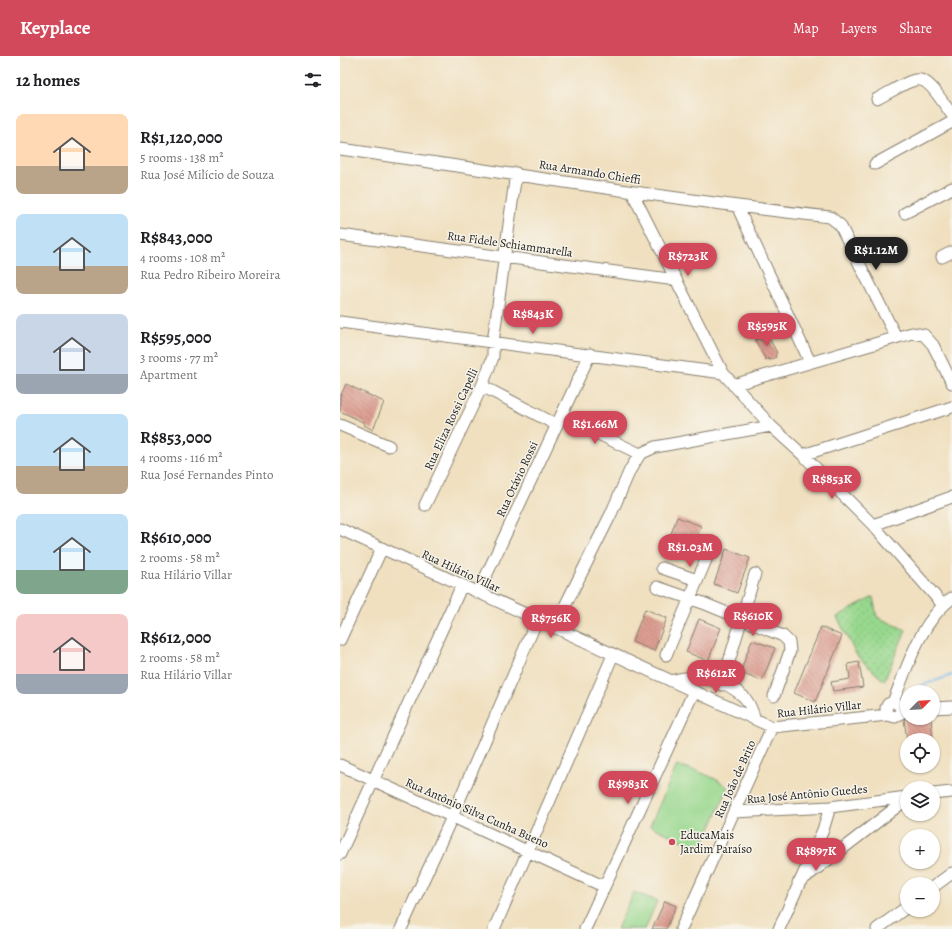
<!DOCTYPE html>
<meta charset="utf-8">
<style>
body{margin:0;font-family:Alegreya,serif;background:#f6f6f6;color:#202124;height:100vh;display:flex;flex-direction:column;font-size:15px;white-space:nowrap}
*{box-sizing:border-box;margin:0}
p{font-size:13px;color:#757577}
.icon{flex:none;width:22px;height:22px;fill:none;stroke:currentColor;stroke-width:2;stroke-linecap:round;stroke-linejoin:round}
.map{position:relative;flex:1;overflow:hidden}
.drawer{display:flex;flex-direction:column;background:#fff;width:340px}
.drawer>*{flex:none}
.needle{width:26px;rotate:66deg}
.buttons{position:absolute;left:560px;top:629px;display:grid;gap:8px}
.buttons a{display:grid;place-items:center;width:40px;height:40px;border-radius:50%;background:#fff;box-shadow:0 1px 3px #0004;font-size:20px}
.price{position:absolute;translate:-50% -34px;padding:0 9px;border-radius:14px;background:#d1495b;color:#fff;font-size:13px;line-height:26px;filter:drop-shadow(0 1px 2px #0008)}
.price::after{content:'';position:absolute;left:50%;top:24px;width:12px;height:9px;margin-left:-6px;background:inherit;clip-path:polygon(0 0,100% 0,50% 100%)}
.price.active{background:#222;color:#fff}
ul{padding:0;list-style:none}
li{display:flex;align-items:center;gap:12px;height:100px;padding:0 16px}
li span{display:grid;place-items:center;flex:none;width:112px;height:80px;border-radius:8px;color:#555}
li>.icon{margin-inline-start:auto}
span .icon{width:48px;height:48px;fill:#fffc;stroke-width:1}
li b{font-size:17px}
h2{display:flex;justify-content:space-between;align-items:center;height:48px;padding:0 16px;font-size:17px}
header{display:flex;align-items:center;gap:24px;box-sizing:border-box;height:56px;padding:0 20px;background:#d1495b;color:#fff}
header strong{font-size:19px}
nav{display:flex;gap:22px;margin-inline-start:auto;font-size:14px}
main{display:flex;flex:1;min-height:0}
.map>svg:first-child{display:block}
.green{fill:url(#green-dots);stroke:#5a7a55}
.pitch{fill:#98d88e;stroke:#5a7a55}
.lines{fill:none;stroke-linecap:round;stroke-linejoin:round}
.stream{stroke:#6eb5e5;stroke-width:2.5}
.building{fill:url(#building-back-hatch)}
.minor-casing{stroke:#867e6e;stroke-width:13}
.minor{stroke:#fff;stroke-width:11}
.poi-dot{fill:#d1495b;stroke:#f7f3e8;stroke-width:1.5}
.labels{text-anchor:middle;stroke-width:3;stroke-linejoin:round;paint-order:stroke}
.street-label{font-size:12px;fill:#1c1c1c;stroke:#f7f3e8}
.poi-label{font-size:12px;fill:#1c1c1c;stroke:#f7f3e8;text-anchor:start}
</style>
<header>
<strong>Keyplace</strong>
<nav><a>Map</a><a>Layers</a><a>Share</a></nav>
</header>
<main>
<section class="drawer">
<h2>12 homes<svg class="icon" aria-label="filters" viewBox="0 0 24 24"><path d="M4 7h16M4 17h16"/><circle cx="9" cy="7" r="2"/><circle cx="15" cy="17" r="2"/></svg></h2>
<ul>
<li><span style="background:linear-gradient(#ffd9b3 65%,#b9a48a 0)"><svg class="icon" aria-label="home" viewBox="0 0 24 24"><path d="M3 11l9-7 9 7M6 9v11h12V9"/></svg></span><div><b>R$1,120,000</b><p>5 rooms · 138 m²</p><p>Rua José Milício de Souza</p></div></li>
<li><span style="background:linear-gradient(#bfe0f5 65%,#b9a48a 0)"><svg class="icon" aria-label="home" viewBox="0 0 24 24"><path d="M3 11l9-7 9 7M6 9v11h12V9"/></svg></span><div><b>R$843,000</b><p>4 rooms · 108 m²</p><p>Rua Pedro Ribeiro Moreira</p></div></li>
<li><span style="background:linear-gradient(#c9d6e8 75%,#9aa5b1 0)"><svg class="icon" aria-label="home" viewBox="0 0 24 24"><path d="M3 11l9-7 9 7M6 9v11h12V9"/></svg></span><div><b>R$595,000</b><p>3 rooms · 77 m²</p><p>Apartment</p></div></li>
<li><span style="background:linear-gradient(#bfe0f5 65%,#b9a48a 0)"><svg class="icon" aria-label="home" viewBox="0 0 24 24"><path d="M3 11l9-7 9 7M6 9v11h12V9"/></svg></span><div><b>R$853,000</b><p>4 rooms · 116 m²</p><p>Rua José Fernandes Pinto</p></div></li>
<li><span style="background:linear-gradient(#bfe0f5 70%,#7fa58c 0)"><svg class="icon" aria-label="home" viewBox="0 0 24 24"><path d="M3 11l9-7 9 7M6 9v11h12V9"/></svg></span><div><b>R$610,000</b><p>2 rooms · 58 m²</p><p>Rua Hilário Villar</p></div></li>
<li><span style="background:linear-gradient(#f6c9c9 75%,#9aa5b1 0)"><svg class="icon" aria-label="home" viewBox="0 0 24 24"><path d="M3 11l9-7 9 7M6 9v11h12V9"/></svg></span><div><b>R$612,000</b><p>2 rooms · 58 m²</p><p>Rua Hilário Villar</p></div></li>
</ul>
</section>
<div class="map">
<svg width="612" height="873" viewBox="0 0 612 873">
<defs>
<pattern id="green-dots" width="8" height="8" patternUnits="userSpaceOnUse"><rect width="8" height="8" fill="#98d88e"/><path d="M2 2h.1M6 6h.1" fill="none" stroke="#82b97a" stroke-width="1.8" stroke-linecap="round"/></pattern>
<pattern id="building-back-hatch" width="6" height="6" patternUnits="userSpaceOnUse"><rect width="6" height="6" fill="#dd9e92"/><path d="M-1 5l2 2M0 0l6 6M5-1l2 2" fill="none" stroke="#b28076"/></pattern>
</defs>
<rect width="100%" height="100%" fill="#f7f3e8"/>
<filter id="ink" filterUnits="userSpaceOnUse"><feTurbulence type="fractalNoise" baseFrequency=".025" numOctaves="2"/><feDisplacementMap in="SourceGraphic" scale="8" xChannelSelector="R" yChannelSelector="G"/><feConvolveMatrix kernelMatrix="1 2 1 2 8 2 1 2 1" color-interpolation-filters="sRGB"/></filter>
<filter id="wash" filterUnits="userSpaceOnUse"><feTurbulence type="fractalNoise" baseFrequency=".012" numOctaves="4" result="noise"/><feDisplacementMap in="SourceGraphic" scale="16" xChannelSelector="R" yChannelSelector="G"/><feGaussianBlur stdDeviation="0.9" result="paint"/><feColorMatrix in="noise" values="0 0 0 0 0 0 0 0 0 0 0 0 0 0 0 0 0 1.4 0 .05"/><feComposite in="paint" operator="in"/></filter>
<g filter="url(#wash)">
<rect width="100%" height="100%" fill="#f0e0c0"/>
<path class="green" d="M533 541 537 561 566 574 544 625 517 600 497 561Z"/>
<path class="pitch" d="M337 709C355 715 374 719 388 732L361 793 310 770Z
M294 836 317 845 305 873H277Z"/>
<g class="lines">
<path class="stream" d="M580 630 612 619"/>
</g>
<g id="blocks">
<path class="building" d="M427 278 437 297 435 299 436 301 429 304 428 302 426 304 415 284Z
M6 328 44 346 33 374 24 369 25 367 0 355V341Z
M337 461 361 470 349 504 325 495Z
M386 493 410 502 397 537 374 528Z
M305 553 327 562 314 595 292 586Z
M359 563 381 572 368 605 346 596Z
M481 571 502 580 475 646 454 637Z
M412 584 435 592 422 625 400 617Z
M519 606 523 631 493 635 491 626 510 623 508 608Z
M570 662H591L593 684H567L564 663Z
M325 845 336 850 326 873H312Z"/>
</g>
</g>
<g filter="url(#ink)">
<use href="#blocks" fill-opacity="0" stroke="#867e6e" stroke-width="1"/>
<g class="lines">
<defs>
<path id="minor" d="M537 43C585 17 580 13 612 59
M0 93C163 116 326 143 490 161L500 169 556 281
M535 108 612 66
M292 136 383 317 431 370 463 399 533 469 603 549
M397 150 470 306
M565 157 612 132
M0 179 336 224
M602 201 612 196
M0 266 383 317
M393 329 572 277 584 279 593 289 612 327
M142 330 217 369
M221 360 300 398
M0 369 49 390
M463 399 612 351
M85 449 142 330 153 301V286L176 117
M533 469 612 441
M0 473 432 671 538 660 547 659 555 661 561 657 560 649 553 646 548 648 546 652 547 659
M322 512 357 524
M317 531 363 547 443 580 449 586 450 595 434 640
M138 537 250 298
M214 572 271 458 290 414 300 398 315 391 431 370
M0 584 42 492
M326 599 371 492
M331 625C355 617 385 623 404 641 410 647 412 655 415 663
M382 629 415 518
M553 646C568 610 580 566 612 542
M593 652 612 651
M0 709 263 830
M593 738 612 736
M394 756 490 751 567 741
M0 798 122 529
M458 827 567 743
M593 831 612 817
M61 873 112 761 197 564
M154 873 273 599
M245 873 354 635
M341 873 432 671
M439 873 483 774 490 751
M537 873 567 851"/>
</defs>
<use href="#minor" class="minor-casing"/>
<use href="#minor" class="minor"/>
</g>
</g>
<circle class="poi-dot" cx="332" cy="786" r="4"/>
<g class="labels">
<g class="street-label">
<text transform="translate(250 116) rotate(9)" y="4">Rua Armando Chieffi</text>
<text transform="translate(170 188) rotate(8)" y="4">Rua Fidele Schiammarella</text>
<text transform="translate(111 363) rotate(-65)" y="4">Rua Eliza Rossi Capelli</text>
<text transform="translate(177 423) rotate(-65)" y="4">Rua Otávio Rossi</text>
<text transform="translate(121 515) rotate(25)" y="4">Rua Hilário Villar</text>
<text transform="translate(479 653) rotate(-6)" y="4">Rua Hilário Villar</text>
<text transform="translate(395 723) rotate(-66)" y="4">Rua João de Brito</text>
<text transform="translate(467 738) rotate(-5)" y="4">Rua José Antônio Guedes</text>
<text transform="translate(137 757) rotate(24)" y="4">Rua Antônio Silva Cunha Bueno</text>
</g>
<g class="poi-label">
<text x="340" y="783">EducaMais<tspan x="340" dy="14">Jardim Paraíso</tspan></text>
</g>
</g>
</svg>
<div class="buttons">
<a><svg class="needle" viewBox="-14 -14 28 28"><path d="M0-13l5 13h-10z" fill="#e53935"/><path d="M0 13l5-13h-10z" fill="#757577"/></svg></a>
<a><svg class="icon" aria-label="locate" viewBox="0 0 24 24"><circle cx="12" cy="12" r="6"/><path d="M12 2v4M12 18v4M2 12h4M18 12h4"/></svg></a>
<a><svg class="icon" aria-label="layers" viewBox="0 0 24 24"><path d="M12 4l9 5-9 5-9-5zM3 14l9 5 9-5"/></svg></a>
<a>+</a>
<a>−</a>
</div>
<b class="price active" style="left:536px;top:215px">R$1.12M</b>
<b class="price" style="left:348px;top:221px">R$723K</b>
<b class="price" style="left:193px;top:279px">R$843K</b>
<b class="price" style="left:427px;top:291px">R$595K</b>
<b class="price" style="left:255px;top:389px">R$1.66M</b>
<b class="price" style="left:492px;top:444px">R$853K</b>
<b class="price" style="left:350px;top:512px">R$1.03M</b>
<b class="price" style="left:413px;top:581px">R$610K</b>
<b class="price" style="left:211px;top:583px">R$756K</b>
<b class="price" style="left:376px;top:638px">R$612K</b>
<b class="price" style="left:288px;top:749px">R$983K</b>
<b class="price" style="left:476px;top:816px">R$897K</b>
</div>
</main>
